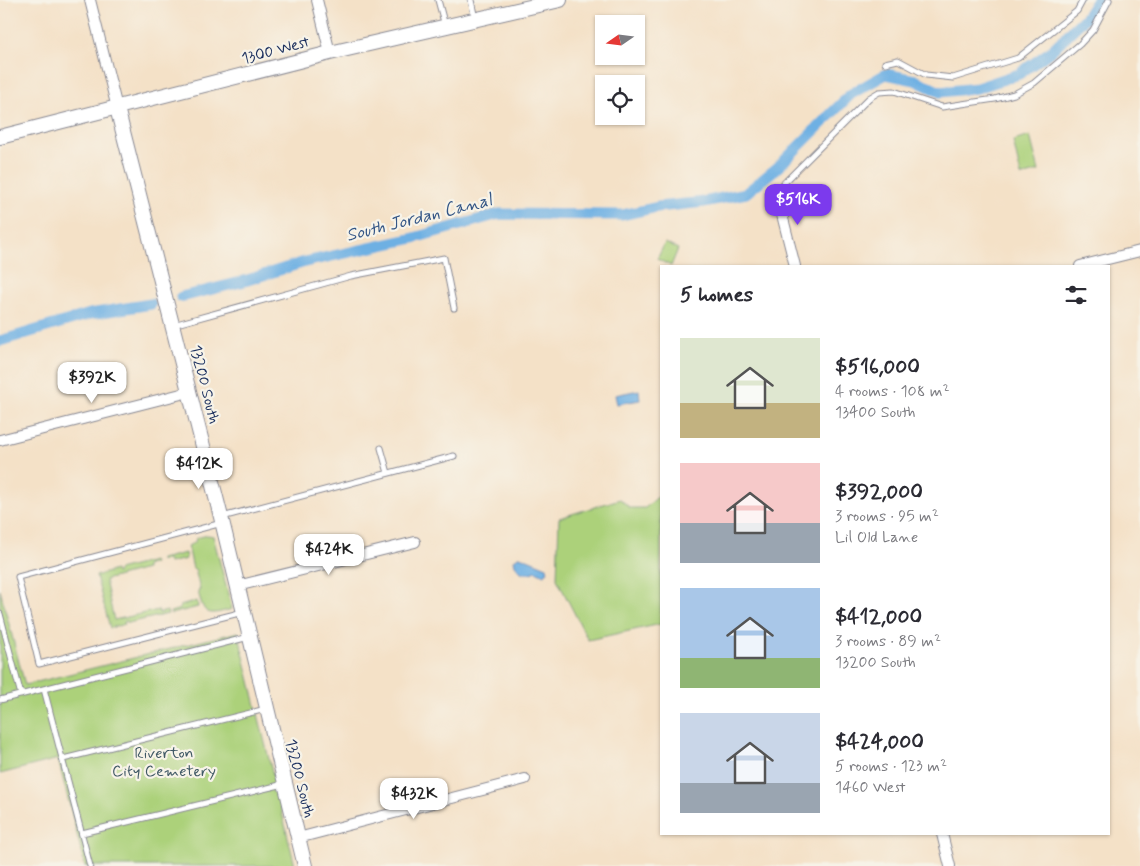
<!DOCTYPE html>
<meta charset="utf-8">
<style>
body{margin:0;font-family:Mynerve,sans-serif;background:#f2f2f3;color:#2b2b33;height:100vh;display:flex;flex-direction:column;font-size:19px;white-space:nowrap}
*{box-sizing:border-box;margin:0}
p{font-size:16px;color:#7c7c81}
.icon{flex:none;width:28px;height:28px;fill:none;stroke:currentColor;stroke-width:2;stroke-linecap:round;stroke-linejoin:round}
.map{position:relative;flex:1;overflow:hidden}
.details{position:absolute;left:660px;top:265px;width:450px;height:570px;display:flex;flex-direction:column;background:#fff;border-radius:0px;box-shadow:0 1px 4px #0004}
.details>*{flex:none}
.needle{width:32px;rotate:256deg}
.buttons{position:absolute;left:595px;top:15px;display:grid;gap:10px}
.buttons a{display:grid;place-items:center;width:50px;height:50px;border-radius:0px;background:#fff;box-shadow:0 1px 4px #0004;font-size:25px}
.price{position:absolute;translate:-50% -42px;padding:0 11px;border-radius:10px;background:#fff;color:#222;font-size:16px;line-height:32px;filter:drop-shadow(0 1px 2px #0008)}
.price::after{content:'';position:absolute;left:50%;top:30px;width:15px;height:11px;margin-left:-8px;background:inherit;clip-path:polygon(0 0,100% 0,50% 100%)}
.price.active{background:#7c3aed;color:#fff}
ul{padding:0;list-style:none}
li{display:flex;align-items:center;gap:15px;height:125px;padding:0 20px}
li span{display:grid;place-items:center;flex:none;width:140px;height:100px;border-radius:0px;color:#555}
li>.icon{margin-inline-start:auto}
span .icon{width:60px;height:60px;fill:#fffc;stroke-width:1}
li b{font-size:21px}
h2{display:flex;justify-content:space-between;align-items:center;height:60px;padding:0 20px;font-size:21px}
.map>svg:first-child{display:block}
.green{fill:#acd17a;stroke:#64806c}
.water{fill:#6eb0e3;stroke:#4470a0}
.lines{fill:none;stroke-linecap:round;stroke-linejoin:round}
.canal{stroke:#6eb0e3;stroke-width:11}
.service-casing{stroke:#888892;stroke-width:7}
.minor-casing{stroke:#888892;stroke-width:12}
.tertiary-casing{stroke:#888892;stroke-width:16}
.service{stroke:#fff;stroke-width:5}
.minor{stroke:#fff;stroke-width:10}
.tertiary{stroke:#fff;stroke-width:14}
.labels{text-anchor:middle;stroke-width:4.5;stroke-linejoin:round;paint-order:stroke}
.street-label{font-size:16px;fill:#1b2f5e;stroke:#f7f3e8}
.park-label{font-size:16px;fill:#3f5865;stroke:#f7f3e8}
.water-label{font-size:18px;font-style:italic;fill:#345686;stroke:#f7f3e8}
</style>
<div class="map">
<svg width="1140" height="866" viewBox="0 0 1140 866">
<rect width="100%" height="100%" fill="#f7f3e8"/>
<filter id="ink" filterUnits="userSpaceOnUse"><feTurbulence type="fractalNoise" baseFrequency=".02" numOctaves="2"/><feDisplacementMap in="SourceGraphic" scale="10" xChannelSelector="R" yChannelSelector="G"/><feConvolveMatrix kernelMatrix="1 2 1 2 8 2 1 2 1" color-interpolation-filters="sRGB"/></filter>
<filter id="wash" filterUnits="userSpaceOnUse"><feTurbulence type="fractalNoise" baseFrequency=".0096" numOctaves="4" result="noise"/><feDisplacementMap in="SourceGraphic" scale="20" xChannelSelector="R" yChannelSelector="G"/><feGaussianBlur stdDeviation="1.12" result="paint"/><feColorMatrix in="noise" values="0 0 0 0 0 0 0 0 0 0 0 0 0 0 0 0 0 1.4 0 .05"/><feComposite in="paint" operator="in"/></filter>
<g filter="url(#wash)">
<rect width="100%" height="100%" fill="#f4e1c7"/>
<path class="green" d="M1030 136 1039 171 1021 176 1013 141Z
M665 243 678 249 671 266 657 259Z
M661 494V624L588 640 557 579 559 518 620 499 630 508H645Z
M208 535 213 536 232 609C207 616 204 616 198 591L200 590 195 569H193L188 546 195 542 196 538Z
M185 553 186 559 169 563 167 560 161 561V559Z
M153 561 154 563 146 566V569L105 580 114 620 158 610 159 613 167 611 168 614 128 623 127 621 124 622 125 624 110 628 96 576 115 570 116 573 118 572V570Z
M0 590 25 685 238 632 295 866H85L58 759 0 774Z
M197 601 198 607 171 614 170 612 180 609V606Z"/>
<path class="water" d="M639 390 640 400 617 404 615 395Z
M520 556 547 567 548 572 544 575 536 571 531 573H522L515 565 514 560Z"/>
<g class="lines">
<path class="canal" d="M181 297 241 282 305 262 414 238 499 214 622 215 658 207 704 202 746 193 778 167 851 94 886 74 915 80 940 92 977 88 1019 74 1051 51 1086 17 1097 0
M0 341 90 314 151 304"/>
</g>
</g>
<g filter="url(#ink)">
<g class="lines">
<defs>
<path id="service" d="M438 0 445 26
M471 0 475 19
M885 63 898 60 926 75 953 78 1018 58 1077 11 1083 0
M776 191 869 98 879 92 894 91 942 107 995 99 1014 94 1034 83 1080 44 1093 30 1109 0
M173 325 351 276 444 258 454 308
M381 448 388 473
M222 517 454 456
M222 523 18 577 39 664 243 612
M0 614 21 695
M44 689 90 866
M0 700 249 637
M63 759 266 709
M82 833 284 784"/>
<path id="minor" d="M90 0 117 108
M317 0 330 53
M776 191 795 266
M1080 266 1140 251
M0 440 189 392
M237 586 415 542
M942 834 950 866
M298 838 525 779"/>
<path id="tertiary" d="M117 108 221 517 305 866
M0 137 330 53 560 0"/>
</defs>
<use href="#service" class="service-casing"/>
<use href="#minor" class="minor-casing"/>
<use href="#tertiary" class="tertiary-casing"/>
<use href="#service" class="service"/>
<use href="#minor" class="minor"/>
<use href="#tertiary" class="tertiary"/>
</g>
</g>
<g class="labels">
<g class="street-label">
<text transform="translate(275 49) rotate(-15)" y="6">1300 West</text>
<text transform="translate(206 384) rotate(76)" y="6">13200 South</text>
<text transform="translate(301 778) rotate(76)" y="6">13200 South</text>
</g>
<g class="park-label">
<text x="164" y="758">Riverton<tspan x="164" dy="18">City Cemetery</tspan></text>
</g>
<g class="water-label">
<text transform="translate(419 217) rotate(-14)" y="6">South Jordan Canal</text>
</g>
</g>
</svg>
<div class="buttons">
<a><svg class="needle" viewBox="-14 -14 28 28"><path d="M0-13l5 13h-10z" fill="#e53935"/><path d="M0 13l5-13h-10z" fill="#7c7c81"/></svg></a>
<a><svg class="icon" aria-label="locate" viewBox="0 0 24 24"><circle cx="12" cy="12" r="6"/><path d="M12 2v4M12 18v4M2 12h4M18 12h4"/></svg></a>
</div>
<b class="price active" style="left:798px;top:226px">$516K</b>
<b class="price" style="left:92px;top:404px">$392K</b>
<b class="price" style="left:199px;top:490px">$412K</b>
<b class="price" style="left:329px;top:576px">$424K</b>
<b class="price" style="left:414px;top:820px">$432K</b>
<section class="details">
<h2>5 homes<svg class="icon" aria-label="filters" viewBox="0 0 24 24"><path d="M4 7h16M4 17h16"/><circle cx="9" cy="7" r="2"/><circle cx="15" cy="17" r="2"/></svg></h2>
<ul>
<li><span style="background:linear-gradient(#dfe7d0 65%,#c2b280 0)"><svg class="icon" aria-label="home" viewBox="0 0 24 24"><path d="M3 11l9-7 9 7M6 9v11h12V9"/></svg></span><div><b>$516,000</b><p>4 rooms · 108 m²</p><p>13400 South</p></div></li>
<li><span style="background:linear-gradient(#f6c9c9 60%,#9aa5b1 0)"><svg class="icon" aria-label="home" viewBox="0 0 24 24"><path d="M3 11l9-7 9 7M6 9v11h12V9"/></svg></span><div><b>$392,000</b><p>3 rooms · 95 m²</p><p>Lil Old Lane</p></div></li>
<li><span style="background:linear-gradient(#a9c7e8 70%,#8fb573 0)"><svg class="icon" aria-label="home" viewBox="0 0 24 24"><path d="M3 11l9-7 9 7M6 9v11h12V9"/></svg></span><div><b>$412,000</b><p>3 rooms · 89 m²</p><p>13200 South</p></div></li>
<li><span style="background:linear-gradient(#c9d6e8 70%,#9aa5b1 0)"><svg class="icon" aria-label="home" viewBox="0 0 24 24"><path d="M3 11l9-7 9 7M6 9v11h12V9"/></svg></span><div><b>$424,000</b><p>5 rooms · 123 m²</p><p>1460 West</p></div></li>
</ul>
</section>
</div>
